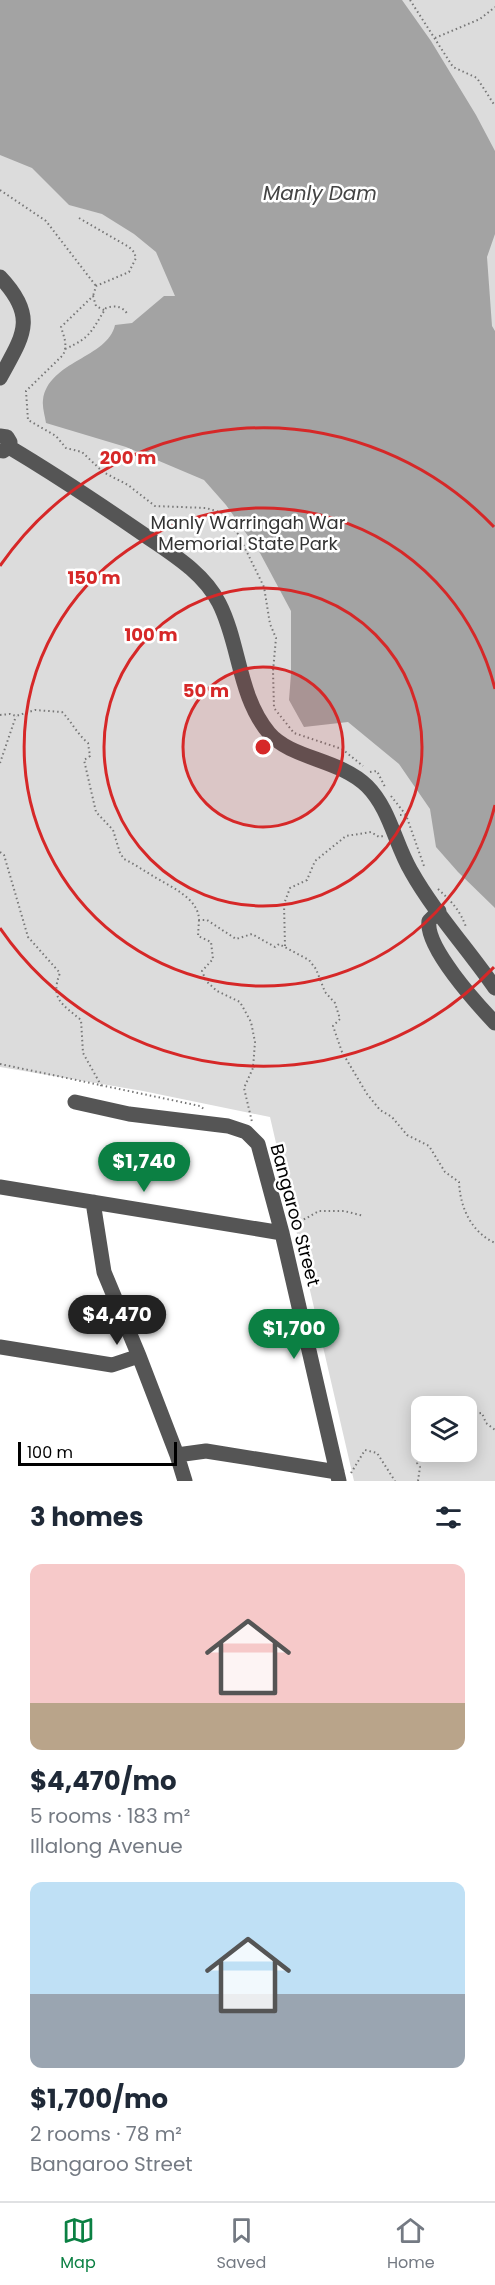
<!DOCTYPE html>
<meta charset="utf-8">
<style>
body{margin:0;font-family:Poppins,sans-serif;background:#f2f2f3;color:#1f2937;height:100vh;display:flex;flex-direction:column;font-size:22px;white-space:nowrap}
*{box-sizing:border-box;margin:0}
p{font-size:20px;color:#747a83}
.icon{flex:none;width:33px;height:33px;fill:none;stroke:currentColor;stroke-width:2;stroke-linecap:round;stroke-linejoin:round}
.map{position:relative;height:1481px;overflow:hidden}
.details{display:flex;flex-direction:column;background:#fff;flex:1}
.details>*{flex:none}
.controls{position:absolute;left:411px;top:1396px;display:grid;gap:12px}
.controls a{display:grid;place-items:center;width:66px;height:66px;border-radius:12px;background:#fff;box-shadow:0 3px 15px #0003;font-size:30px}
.scale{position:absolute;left:18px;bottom:15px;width:159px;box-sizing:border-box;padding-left:6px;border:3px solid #000;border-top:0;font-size:16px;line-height:21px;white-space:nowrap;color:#000;-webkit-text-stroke:4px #fff;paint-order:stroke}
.price{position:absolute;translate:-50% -51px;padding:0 14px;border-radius:21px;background:#0b8043;color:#fff;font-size:20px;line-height:39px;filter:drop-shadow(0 2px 3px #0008)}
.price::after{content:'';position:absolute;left:50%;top:36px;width:18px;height:14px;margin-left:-9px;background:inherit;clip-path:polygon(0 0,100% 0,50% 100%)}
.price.on{background:#222;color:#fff}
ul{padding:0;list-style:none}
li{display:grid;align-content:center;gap:12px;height:318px;padding:0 30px}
li span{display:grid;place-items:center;height:186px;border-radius:12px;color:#555}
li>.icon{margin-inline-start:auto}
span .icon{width:108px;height:108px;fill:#fffc;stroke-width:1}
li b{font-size:26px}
h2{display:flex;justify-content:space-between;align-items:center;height:72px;padding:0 30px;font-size:26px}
.menu{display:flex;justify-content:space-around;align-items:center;height:84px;border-top:2px solid #e0e1e3;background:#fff;font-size:16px;color:#747a83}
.menu a{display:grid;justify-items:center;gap:3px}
.menu .on{color:#0b8043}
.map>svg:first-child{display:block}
.green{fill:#dcdcdc;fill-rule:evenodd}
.water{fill:#a3a3a3}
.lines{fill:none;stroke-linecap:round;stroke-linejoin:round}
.path{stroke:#777;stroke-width:2;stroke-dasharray:1.5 3;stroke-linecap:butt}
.minor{stroke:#555;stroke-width:15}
.ring{fill:none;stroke:#d62828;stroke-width:3}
.labels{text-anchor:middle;stroke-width:5;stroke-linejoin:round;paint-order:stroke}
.park-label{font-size:18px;fill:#333;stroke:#fff}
.street-label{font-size:18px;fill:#000;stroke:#fff}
.water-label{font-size:20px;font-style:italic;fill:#444;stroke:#fff}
.centre{fill:#d62828;stroke:#fff;stroke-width:3}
.ring-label{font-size:18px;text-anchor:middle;font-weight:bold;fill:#d62828;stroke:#fff;stroke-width:5;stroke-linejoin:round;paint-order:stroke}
</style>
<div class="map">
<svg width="495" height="1481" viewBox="0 0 495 1481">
<rect width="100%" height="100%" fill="#fff"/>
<path class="green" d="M0 0H495V1481H354L270 1117 143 1091 0 1067ZM422 1407H466V1452H422Z"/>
<path class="water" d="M0 0H402L431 41 476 115 495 151V234L487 257 492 326 495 331V908L458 872 436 847 430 809 399 764 348 722 304 727 289 700 291 674V611L260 553 226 505 204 480 126 447 46 423C45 416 42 407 43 400 48 361 108 358 115 325L132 323 164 296H175L156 252 134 234 102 214 69 205 32 168 0 155Z"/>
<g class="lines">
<path class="path" d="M410 0 453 67 477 78 495 106
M435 38 480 19 495 7
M0 190 46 221 96 286
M79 218 129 247 134 252 136 258 129 272 96 286 93 296
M104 310 96 306 93 296 61 327C64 337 68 345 63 355L26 391 28 420 56 436 66 448 82 452 103 472 128 485 155 506 206 508 223 513 228 524 238 534 264 587 270 624 276 638 273 671 274 708 294 733 342 749 363 766
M65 349C92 337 91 331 106 308 115 305 123 306 128 315
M0 715 10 714 16 716 35 710 62 712C72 722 77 734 88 743L90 756 84 760 96 812 113 830 120 853 124 859C134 864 143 870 153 876 169 886 199 898 199 920H207L236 939 252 934 275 947 279 944 309 960 316 969 325 992 335 1003 340 1019 333 1026 342 1052 367 1094 380 1110 392 1117 407 1135 429 1146 445 1172 459 1182C460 1207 471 1232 495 1243
M0 763 16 716
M370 772 377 771 385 787
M391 796 406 815
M400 815H406L424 866
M0 852 4 855 28 937 60 973C50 999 62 1004 81 1020L83 1053 102 1087
M438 889C451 901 460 910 466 927
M199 920 198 936 211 942 213 959 202 971 206 981 217 991 240 1002 251 1022 255 1042 253 1068 244 1088 252 1122
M285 946 284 904 290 888 307 880 315 861 346 836 371 832 379 837 383 836
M0 1064 200 1106 205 1110
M292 1226 319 1211H344L364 1216
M466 1414 482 1413 486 1423 495 1430
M351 1473 365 1450 377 1453 395 1481
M418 1481 420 1467 417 1463 418 1455 425 1454 444 1459 449 1452"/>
<path class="minor" d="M0 277C39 318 22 337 0 378
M0 436 7 437 10 442 9 447 3 451
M9 447C56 475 101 505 146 536 172 554 204 573 219 603 240 644 238 696 269 733 291 759 340 759 367 786 390 809 395 844 411 871 434 912 468 949 495 988
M439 911 429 921C425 947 477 1004 495 1023
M75 1102 129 1114 228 1126 246 1132 258 1144 282 1233 339 1481
M0 1187 282 1233
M93 1202 104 1272 139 1356 177 1455 185 1481
M0 1347 112 1365 139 1356
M177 1455 206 1451 337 1472"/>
</g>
<circle cx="263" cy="747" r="80" fill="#d62828" fill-opacity=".12"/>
<g class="ring">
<circle cx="263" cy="747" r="80"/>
<circle cx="263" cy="747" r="159"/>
<path d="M495 805A239 239 0 1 1 495 689"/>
<path d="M494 967A319 319 0 0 1 0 928M0 566A319 319 0 0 1 494 527"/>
</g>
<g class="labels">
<g class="park-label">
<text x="248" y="529">Manly Warringah War<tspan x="248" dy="21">Memorial State Park</tspan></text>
</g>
<g class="street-label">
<text transform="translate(295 1215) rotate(75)" y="6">Bangaroo Street</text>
</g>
<g class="water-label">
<text x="320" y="200">Manly Dam</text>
</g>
</g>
<circle cx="263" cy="747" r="9" class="centre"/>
<g class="ring-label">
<text x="128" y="464">200 m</text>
<text x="94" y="584">150 m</text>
<text x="151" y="641">100 m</text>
<text x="206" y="697">50 m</text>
</g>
</svg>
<div class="controls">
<a><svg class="icon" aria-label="layers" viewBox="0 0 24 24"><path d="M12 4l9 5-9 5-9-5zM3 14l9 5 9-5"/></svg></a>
</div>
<div class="scale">100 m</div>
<b class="price" style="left:144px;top:1193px">$1,740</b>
<b class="price on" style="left:117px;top:1346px">$4,470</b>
<b class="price" style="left:294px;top:1360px">$1,700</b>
</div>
<section class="details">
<h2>3 homes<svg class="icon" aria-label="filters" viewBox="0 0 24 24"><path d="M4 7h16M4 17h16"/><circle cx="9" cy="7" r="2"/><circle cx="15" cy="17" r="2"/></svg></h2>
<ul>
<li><span style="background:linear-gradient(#f6c9c9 75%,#b9a48a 0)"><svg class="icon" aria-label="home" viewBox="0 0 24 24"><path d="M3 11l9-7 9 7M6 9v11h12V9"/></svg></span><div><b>$4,470/mo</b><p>5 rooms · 183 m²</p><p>Illalong Avenue</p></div></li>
<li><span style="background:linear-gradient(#bfe0f5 60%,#9aa5b1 0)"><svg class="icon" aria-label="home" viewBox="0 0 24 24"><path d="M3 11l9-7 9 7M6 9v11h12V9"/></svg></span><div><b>$1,700/mo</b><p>2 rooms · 78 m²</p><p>Bangaroo Street</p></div></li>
</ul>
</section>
<nav class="menu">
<a class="on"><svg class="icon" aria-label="map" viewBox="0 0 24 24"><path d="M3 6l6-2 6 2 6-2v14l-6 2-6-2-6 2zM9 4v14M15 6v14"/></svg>Map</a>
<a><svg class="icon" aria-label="saved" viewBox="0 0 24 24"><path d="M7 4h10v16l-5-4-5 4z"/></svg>Saved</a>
<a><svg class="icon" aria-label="home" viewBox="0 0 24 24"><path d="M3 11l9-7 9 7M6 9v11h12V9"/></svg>Home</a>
</nav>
